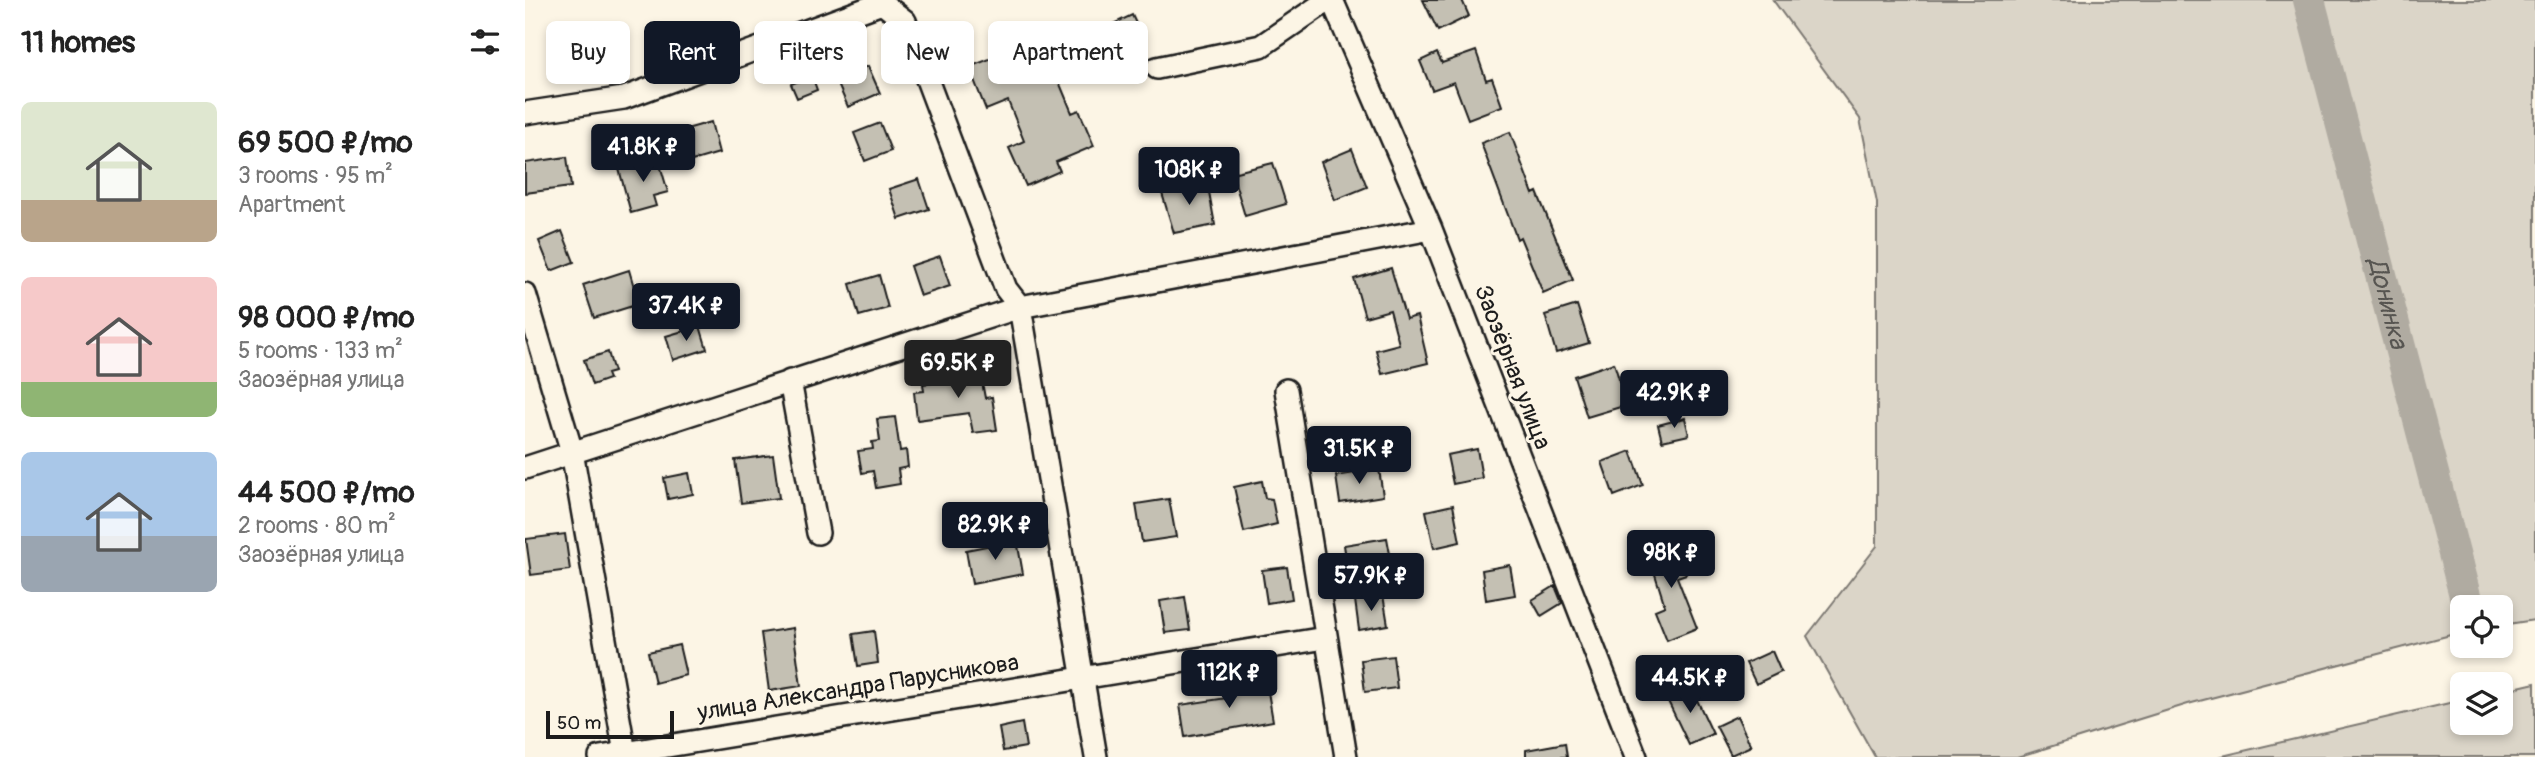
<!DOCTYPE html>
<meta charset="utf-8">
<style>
body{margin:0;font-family:Pangolin,sans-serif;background:#f2f2f2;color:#222;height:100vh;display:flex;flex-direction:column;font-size:26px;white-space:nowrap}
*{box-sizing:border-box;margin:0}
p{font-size:23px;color:#767676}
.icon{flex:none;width:38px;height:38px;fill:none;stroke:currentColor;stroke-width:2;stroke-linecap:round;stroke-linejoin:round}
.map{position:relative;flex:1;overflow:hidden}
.side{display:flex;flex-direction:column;background:#fff;width:525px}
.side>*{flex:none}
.hud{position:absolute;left:21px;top:21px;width:665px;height:63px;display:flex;gap:14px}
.controls{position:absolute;left:1925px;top:595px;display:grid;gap:14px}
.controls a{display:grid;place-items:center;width:63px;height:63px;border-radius:10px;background:#fff;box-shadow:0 4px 10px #0003;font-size:35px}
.scale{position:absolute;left:21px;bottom:18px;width:128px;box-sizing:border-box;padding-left:7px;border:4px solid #1c1c1c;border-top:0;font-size:19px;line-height:24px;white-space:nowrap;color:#1c1c1c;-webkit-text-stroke:5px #fcf5e5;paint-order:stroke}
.price{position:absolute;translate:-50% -60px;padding:0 16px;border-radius:7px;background:#111827;color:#fff;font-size:23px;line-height:46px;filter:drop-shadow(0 2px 4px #0008)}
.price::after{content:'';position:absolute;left:50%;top:42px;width:21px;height:16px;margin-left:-10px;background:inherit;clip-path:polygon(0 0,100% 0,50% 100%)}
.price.on{background:#222;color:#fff}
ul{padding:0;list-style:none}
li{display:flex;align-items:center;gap:21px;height:175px;padding:0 21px}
li span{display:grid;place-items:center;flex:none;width:196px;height:140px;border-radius:10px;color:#555}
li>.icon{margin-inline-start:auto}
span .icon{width:84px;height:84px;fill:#fffc;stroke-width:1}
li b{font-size:30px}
h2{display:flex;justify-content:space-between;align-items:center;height:84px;padding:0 21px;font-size:30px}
.chip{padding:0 24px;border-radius:10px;background:#fff;box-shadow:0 4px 10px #0003;font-size:24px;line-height:63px}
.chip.on{background:#111827;color:#fff}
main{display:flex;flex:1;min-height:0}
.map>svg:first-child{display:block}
.green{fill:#dbd5c8;stroke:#7c7872;stroke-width:2}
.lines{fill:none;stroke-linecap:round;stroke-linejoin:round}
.river{stroke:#b0aba1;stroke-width:32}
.building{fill:#c4c0b3;stroke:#1c1c1c;stroke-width:2}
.minor-casing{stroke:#1c1c1c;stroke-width:26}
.minor{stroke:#fcf5e5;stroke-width:21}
.labels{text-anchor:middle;stroke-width:6;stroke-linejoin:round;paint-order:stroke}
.street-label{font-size:24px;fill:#1c1c1c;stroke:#fcf5e5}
.water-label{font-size:26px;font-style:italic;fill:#575551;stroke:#fcf5e5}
</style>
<main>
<section class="side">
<h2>11 homes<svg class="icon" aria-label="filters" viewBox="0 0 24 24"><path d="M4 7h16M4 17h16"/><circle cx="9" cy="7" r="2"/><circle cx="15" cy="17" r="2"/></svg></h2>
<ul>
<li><span style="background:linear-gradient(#dfe7d0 70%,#b9a48a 0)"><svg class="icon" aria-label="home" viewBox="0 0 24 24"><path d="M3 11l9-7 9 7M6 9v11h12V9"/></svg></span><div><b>69 500 ₽/mo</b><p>3 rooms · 95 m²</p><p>Apartment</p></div></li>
<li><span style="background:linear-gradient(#f6c9c9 75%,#8fb573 0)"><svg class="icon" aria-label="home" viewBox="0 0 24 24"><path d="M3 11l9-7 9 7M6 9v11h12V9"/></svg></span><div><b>98 000 ₽/mo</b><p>5 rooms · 133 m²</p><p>Заозёрная улица</p></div></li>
<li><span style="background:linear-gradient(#a9c7e8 60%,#9aa5b1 0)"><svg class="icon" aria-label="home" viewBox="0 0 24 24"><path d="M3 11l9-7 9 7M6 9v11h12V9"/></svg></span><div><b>44 500 ₽/mo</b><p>2 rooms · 80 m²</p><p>Заозёрная улица</p></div></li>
</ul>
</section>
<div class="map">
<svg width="2010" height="757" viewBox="0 0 2010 757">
<rect width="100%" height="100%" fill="#fcf5e5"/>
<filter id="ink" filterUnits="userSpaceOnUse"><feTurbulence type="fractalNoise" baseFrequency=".0143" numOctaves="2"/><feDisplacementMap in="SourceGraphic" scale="14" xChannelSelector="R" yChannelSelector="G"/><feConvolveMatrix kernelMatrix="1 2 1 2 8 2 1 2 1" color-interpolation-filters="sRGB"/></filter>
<g filter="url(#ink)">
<path class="green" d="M1248 0H2010V620L1976 625V607H1937V632L1663 704 1492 757H1350L1282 636 1352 546V203L1335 119Z
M2010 683V757H1693L1937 700V723H1976V691Z"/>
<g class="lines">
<path class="river" id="s1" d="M1784 0 1943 607"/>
</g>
<path class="building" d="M898 0H937L944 16 913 31Z
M607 15 621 45 583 64 569 33Z
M951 51 961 80 967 78 977 106 943 119 929 82 907 90 895 61 912 53 917 63Z
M480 53 488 75 525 60 547 113 554 110 569 146 531 162 535 171 501 186 484 148 499 141 483 101 461 110 444 67Z
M343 66 355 93 323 107 311 80Z
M287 76 292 90 272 98 266 84Z
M186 122 194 153 167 161 158 130Z
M355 123 366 151 340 161 329 133Z
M985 132 1008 194 1012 192 1048 280 1018 293 995 237 992 239 956 143Z
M827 149 842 187 810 200 796 162Z
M42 157 46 187 0 193V163Z
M133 158 143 192 128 196 131 206 106 213 94 169Z
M748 163 761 204 720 216 707 173Z
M394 179 404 209 374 219 364 189Z
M682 181 690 225 649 233 636 190Z
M37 231 49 262 26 271 14 241Z
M415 256 425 286 395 296 385 266Z
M866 268 881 319 892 316 903 363 857 374 851 350 874 344 865 310 840 317 829 279Z
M104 270 114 304 69 318 58 285Z
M354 275 363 308 334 316 325 284Z
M1052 305 1064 343 1031 353 1020 315Z
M175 326 182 349 148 360 141 336Z
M83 352 89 372 82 374 84 379 67 385 59 360Z
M453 361 460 398 467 397 472 430 448 433 444 413 392 420 389 392 399 391 398 384 436 380 433 365Z
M1089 363 1102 405 1062 417 1049 376Z
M370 417 375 451 381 450 383 467 373 469 375 484 351 488 348 471 337 473 333 451 348 449 347 442 355 441 352 419Z
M1160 418 1164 435 1137 441 1133 425Z
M952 449 957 478 928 484 922 455Z
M1106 451 1118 485 1089 496 1077 462Z
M248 455 254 498 216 503 210 460Z
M854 469 858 496 815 503 811 476Z
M164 473 168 494 143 499 139 478Z
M737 481 740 498 747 499 752 524 719 532 709 487Z
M644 499 651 537 617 542 611 504Z
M928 505 935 542 909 548 901 511Z
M40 534 45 570 6 575 1 539Z
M862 538 867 565 823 572 819 545Z
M492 540 498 574 447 584 441 550Z
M1150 540 1161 574 1152 577 1172 628 1142 640 1130 610 1140 606 1122 549Z
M985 565 990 595 961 600 957 570Z
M762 567 767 599 742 603 737 570Z
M1030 586 1037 603 1016 616 1007 600Z
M858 595 863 625 834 630 830 600Z
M660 597 665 630 640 633 635 601Z
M268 628 276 686 244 691 236 633Z
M349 631 353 663 333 666 328 634Z
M154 645 161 675 130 683 123 652Z
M1247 651 1256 672 1231 684 1221 663Z
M868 656 872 688 840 692 836 660Z
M741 680 748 721 660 737 655 705 702 698 700 687Z
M1165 685 1188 734 1164 745 1141 697Z
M1212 716 1226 746 1206 755 1191 726Z
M497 723 501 747 478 751 474 728Z
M1040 743 1042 757H1001V750Z"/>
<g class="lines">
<defs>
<path id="minor" d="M807 0 906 229 1111 757
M632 68 736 46 803 0
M0 113 99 98 357 3 380 21 481 289 495 307 571 757
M0 294 47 452 100 753
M265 381 293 533
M761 390 821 757
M0 468 495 307 906 229
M75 757 800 638"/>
</defs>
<use href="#minor" class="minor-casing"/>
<use href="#minor" class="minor"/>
</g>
</g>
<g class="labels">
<g class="street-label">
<text transform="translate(988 367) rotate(69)" y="8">Заозёрная улица</text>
<text transform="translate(333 687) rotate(-9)" y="8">улица Александра Парусникова</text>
</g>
<g class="water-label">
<text dy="9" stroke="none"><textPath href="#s1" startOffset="313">Донинка</textPath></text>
</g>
</g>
</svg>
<div class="controls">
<a><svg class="icon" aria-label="locate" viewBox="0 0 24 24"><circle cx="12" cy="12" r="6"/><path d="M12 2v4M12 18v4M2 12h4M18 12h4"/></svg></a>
<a><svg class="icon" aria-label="layers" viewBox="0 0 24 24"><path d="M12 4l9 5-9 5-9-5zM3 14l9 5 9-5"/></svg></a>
</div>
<div class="scale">50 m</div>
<b class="price" style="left:118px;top:184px">41.8K ₽</b>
<b class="price" style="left:664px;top:207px">108K ₽</b>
<b class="price" style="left:161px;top:343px">37.4K ₽</b>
<b class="price on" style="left:433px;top:400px">69.5K ₽</b>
<b class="price" style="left:1149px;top:430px">42.9K ₽</b>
<b class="price" style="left:834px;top:486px">31.5K ₽</b>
<b class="price" style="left:470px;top:562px">82.9K ₽</b>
<b class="price" style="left:1146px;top:590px">98K ₽</b>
<b class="price" style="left:846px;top:613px">57.9K ₽</b>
<b class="price" style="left:704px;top:710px">112K ₽</b>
<b class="price" style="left:1165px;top:715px">44.5K ₽</b>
<div class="hud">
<a class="chip">Buy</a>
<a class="chip on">Rent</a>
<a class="chip">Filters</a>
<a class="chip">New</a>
<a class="chip">Apartment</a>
</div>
</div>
</main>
